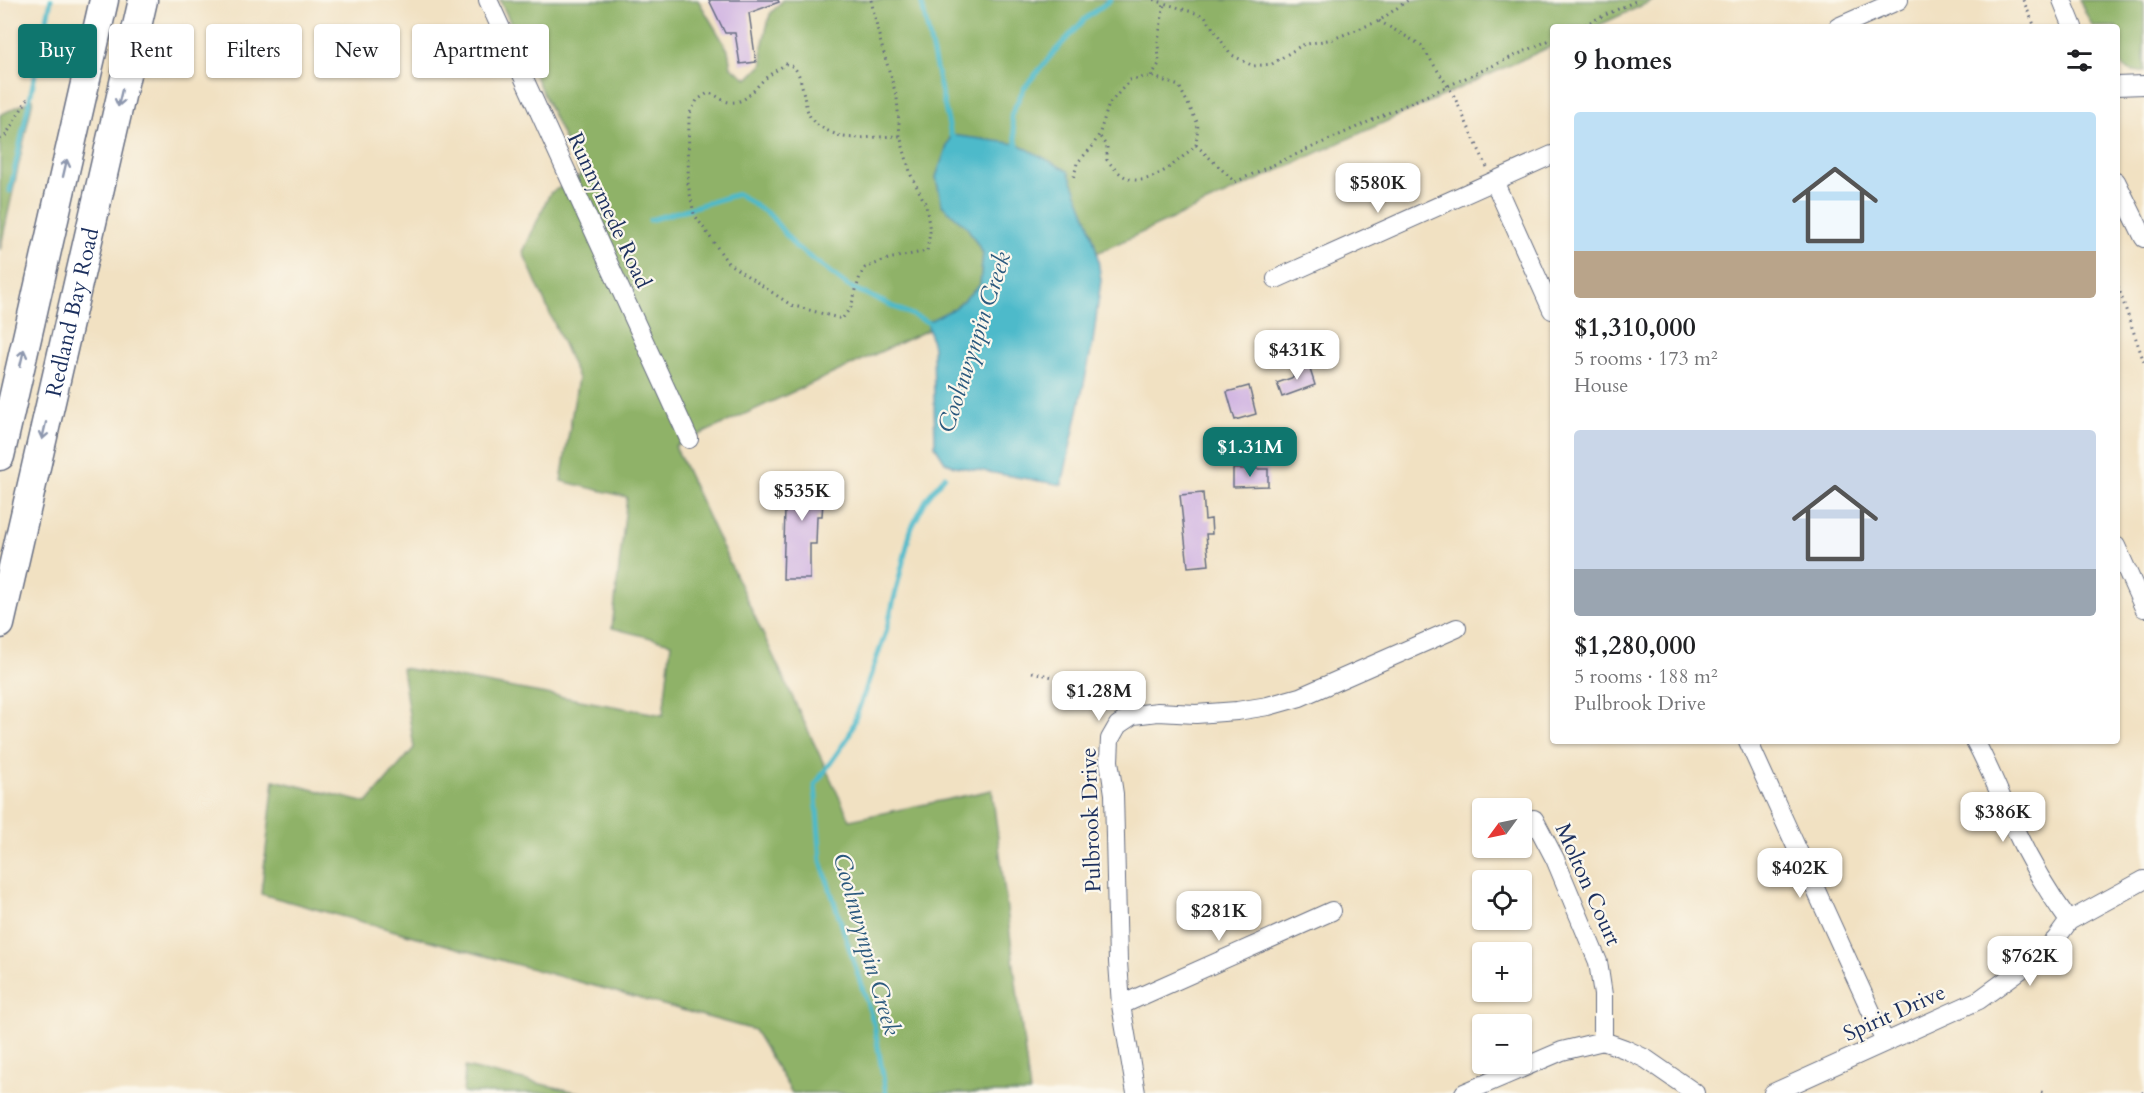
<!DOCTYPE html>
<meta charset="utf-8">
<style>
body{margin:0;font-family:Cardo,serif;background:#f6f6f6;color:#202124;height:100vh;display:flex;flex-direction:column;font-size:22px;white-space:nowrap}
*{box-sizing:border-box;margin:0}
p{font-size:20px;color:#757577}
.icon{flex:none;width:33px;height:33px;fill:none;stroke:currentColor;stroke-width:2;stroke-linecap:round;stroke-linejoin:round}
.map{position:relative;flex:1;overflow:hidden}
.side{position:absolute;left:1550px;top:24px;width:570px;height:720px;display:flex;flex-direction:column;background:#fff;border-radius:6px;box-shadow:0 2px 4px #0004}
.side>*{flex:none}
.banner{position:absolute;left:18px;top:24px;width:570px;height:54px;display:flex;gap:12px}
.needle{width:39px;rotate:237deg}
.buttons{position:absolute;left:1472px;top:798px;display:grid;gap:12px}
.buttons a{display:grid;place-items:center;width:60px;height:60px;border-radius:6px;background:#fff;box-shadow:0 2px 4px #0004;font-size:30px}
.price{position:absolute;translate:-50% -51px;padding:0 14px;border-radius:12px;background:#fff;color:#222;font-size:20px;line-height:39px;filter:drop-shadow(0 2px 3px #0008)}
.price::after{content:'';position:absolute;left:50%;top:36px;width:18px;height:14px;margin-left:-9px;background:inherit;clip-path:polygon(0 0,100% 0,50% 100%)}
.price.selected{background:#0f766e;color:#fff}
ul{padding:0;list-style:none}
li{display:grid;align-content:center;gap:12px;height:318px;padding:0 24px}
li span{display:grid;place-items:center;height:186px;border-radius:6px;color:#555}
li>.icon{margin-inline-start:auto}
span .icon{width:108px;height:108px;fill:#fffc;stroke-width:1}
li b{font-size:26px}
h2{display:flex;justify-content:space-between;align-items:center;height:72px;padding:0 24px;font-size:26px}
.tag{padding:0 21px;border-radius:6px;background:#fff;box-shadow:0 2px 4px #0004;font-size:21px;line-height:54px}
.tag.selected{background:#0f766e;color:#fff}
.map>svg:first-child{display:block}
.forest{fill:#8fb268;stroke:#557063;stroke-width:1.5}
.water{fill:#4ebaca;stroke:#347494;stroke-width:1.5}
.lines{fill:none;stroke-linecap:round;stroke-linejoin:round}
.stream{stroke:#4ebaca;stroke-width:5}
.building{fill:#d1b5e2}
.minor-casing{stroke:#666d81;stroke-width:20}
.primary-casing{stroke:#666d81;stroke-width:31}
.path{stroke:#666d81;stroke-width:3;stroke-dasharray:1.5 4.5;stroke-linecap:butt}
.minor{stroke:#fff;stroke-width:18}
.primary{stroke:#fff;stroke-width:28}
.oneway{stroke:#8d97ae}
.labels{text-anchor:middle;stroke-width:4.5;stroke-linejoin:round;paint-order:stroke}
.street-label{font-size:22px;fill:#1b2f5e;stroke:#fbf7ec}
.water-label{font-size:24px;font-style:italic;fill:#2a597e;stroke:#fbf7ec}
</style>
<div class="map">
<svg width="2144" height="1093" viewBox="0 0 2144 1093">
<rect width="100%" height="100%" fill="#fbf7ec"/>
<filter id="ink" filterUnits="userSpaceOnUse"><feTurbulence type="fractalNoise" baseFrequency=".0167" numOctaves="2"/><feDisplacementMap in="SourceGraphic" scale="12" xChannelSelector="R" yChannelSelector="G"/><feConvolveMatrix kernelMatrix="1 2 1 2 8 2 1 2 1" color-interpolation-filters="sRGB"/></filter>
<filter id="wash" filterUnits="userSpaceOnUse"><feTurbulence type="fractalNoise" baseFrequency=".008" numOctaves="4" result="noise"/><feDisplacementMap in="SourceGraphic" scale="24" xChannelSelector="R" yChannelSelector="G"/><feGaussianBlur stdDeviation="1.35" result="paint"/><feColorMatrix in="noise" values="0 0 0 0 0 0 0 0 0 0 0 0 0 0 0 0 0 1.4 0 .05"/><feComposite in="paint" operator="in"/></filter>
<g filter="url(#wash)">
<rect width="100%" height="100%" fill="#f1e1c2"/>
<path class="forest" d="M500 0H698L728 50 731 67 748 79 763 64 762 47 770 14 783 0H1654L1595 27H1552V46L1097 253 1089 223 951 135 936 177 942 205 967 227 983 253 980 285 955 308 928 322 930 329 675 446 850 820 992 790 1030 1093H792L754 1030 261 894 274 780 367 803 414 748 402 668 663 715 671 643 612 628 627 497 561 481 578 378 523 252 550 193 581 176Z
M2079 0H2142L2144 4V71C2112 75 2116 49 2116 27H2093Z
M33 99 0 250V115Z
M465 1067 581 1093H463Z"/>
<path class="water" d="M951 135 1018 144 1068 171 1089 223 1097 253 1101 280 1093 342 1062 485 954 466 945 462 935 446 933 347 927 322 955 308 980 285 983 253 967 227 942 205 936 177Z"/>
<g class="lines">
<path class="stream" d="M921 0 951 135 954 138
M1018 150 1011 115 1024 88 1055 51 1085 19 1110 0
M10 191 51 0
M650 220 738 194 770 215 795 246 848 286 932 324
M886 1093 874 1024 821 861 815 785 849 736 886 632 911 529 927 498 945 476"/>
</g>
<g id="blocks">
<path class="building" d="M709 0H778L779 2 749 13 756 62 740 64 735 33H725Z
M1308 363 1315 385 1282 397 1277 383 1294 377 1291 369Z
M1249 386 1256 414 1235 420 1227 392Z
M1233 469H1268V486L1233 487Z
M786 474 827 476 826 502H823L822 516H817L816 544H810V579H783Z
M1203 493 1205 520 1211 519 1212 534H1206L1209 565 1188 567 1180 495Z"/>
</g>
</g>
<g filter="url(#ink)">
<use href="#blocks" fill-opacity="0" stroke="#666d81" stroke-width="1.5"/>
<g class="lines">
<defs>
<path id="minor" d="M488 0 689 439
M2062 0 2073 27
M1838 27 1899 0
M2116 86 2144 85
M1494 181 1552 310
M2116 181 2144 238
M1276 279 1552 155
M2116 546 2144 608
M1748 741 1885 1042
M1975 741C1987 763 1996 785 2006 808 2021 846 2045 888 2069 921
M1534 819 1555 859 1598 962 1603 995V1041
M1121 1005 1332 911
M1136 1093 1121 1005 1118 962 1114 794 1109 761 1110 739 1118 725 1133 715 1158 712 1196 714 1237 711 1268 706 1300 697 1457 628
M1464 1093 1562 1051 1603 1041 1625 1049 1646 1059 1695 1093
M1773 1093 1979 1000 2038 957 2056 939 2069 921 2144 880"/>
<g id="primary">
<path d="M0 456 104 0"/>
<path id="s1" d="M0 624 143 0"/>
</g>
</defs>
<use href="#minor" class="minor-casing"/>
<use href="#primary" class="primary-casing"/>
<path class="path" d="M871 0 880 40 897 98 900 136 911 175 926 205 930 232 927 251 888 259 865 268 860 276 851 307 842 319 791 305 728 263 694 214 688 184 689 115 697 100 708 93C718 95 722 101 729 102 748 104 754 87 767 77 773 72 780 68 786 64 808 67 799 109 815 123 821 128 832 133 840 136 850 140 886 136 900 136
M1154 0 1205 16 1230 54 1253 66 1272 64 1302 45 1333 39 1379 21 1408 0
M2023 0 2035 27
M1379 21 1421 45 1453 94 1487 167
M1579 27 1638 0
M1151 76 1159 64 1158 41 1164 4
M0 139 6 135 30 95
M1196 145 1235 182 1552 39
M1074 177 1077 163 1092 147 1099 135 1109 104 1130 80 1151 76 1179 86 1198 124 1196 145C1180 159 1157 182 1134 180 1122 178 1114 168 1107 160V147L1099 135
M2116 281 2144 362
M1032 672 1115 692 1125 701
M2041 1092 2045 1093
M2142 1093 2144 1092"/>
<use href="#minor" class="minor"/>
<use href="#primary" class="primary"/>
</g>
<defs><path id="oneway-shaft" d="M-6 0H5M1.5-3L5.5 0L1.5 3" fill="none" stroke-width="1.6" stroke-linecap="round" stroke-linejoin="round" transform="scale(1.5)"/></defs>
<g class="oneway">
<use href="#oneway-shaft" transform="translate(120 98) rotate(103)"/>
<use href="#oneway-shaft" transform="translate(65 168) rotate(-77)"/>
<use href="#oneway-shaft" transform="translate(22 358) rotate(-77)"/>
<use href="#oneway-shaft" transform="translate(44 431) rotate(103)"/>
</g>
</g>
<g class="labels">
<g class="street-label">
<text transform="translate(610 210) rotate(65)" y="8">Runnymede Road</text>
<text dy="8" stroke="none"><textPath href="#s1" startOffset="320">Redland Bay Road</textPath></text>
<text transform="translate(1090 820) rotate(-92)" y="8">Pulbrook Drive</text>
<text transform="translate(1589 884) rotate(66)" y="8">Molton Court</text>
<text transform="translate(1894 1012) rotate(-24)" y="8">Spirit Drive</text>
</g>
<g class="water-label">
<text transform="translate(974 342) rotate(-72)" y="8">Coolnwynpin Creek</text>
<text transform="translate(867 944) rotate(74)" y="8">Coolnwynpin Creek</text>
</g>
</g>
</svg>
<div class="buttons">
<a><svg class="needle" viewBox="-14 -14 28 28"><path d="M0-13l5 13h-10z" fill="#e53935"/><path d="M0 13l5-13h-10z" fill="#757577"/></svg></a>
<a><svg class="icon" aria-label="locate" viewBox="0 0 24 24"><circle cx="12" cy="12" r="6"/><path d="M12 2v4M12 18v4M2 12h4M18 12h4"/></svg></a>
<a>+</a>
<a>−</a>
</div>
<b class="price" style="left:1378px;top:214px">$580K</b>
<b class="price" style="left:1297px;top:381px">$431K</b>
<b class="price selected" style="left:1250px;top:478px">$1.31M</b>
<b class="price" style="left:802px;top:522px">$535K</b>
<b class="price" style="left:1099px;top:722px">$1.28M</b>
<b class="price" style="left:2003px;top:843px">$386K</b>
<b class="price" style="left:1800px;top:899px">$402K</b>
<b class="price" style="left:1219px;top:942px">$281K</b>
<b class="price" style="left:2030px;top:987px">$762K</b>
<div class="banner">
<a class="tag selected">Buy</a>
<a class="tag">Rent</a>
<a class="tag">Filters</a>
<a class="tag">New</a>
<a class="tag">Apartment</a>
</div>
<section class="side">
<h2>9 homes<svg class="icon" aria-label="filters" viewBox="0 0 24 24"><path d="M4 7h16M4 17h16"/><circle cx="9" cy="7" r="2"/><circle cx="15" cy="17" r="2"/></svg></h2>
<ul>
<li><span style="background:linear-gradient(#bfe0f5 75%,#b9a48a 0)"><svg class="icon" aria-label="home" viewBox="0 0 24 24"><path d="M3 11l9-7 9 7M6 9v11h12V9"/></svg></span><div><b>$1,310,000</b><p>5 rooms · 173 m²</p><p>House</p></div></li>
<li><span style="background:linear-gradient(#c9d6e8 75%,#9aa5b1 0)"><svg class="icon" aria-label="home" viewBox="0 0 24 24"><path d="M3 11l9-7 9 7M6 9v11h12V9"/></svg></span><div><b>$1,280,000</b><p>5 rooms · 188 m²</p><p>Pulbrook Drive</p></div></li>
</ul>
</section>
</div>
